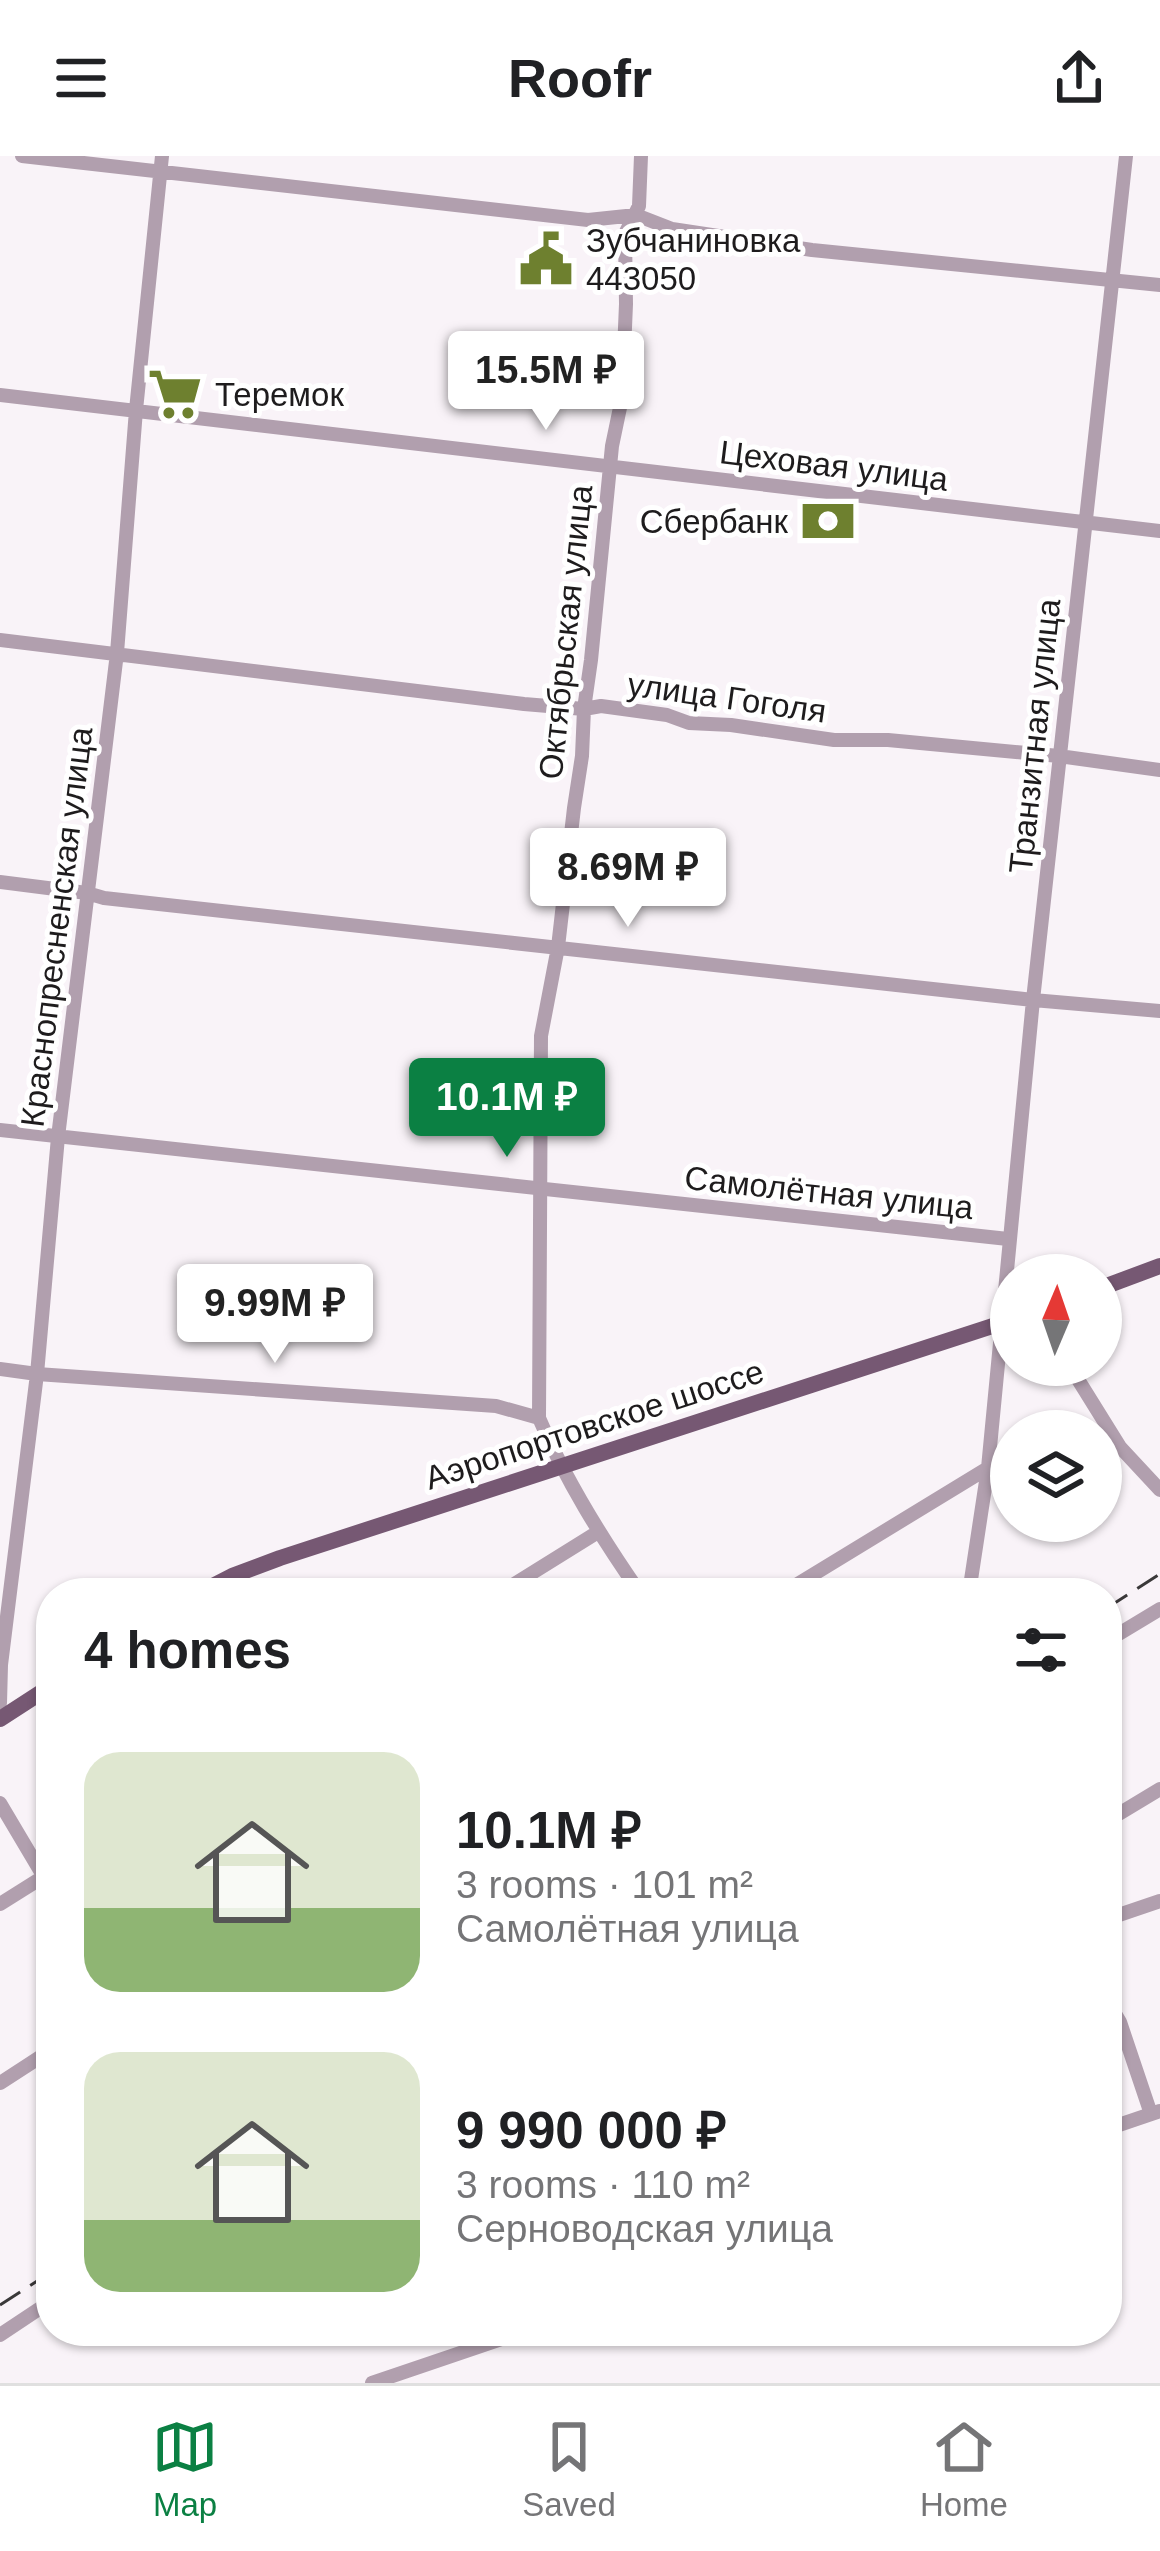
<!DOCTYPE html>
<meta charset="utf-8">
<style>
body{margin:0;font-family:Arial,sans-serif;background:#f6f6f6;color:#202124;height:100vh;display:flex;flex-direction:column;font-size:45px;white-space:nowrap}
*{box-sizing:border-box;margin:0}
p{font-size:39px;color:#757577}
.icon{flex:none;width:66px;height:66px;fill:none;stroke:currentColor;stroke-width:2;stroke-linecap:round;stroke-linejoin:round}
.map{position:relative;flex:1;overflow:hidden}
.panel{position:absolute;left:36px;top:1422px;width:1086px;height:768px;display:flex;flex-direction:column;background:#fff;border-radius:48px;box-shadow:0 3px 9px #0004}
.panel>*{flex:none}
.needle{width:78px;rotate:2deg}
.buttons{position:absolute;left:990px;top:1098px;display:grid;gap:24px}
.buttons a{display:grid;place-items:center;width:132px;height:132px;border-radius:50%;background:#fff;box-shadow:0 3px 9px #0004;font-size:60px}
.price{position:absolute;translate:-50% -102px;padding:0 27px;border-radius:12px;background:#fff;color:#222;font-size:39px;line-height:78px;filter:drop-shadow(0 3px 6px #0008)}
.price::after{content:'';position:absolute;left:50%;top:72px;width:36px;height:27px;margin-left:-18px;background:inherit;clip-path:polygon(0 0,100% 0,50% 100%)}
.price.current{background:#0b8043;color:#fff}
ul{padding:0;list-style:none}
li{display:flex;align-items:center;gap:36px;height:300px;padding:0 48px}
li span{display:grid;place-items:center;flex:none;width:336px;height:240px;border-radius:36px;color:#555}
li>.icon{margin-inline-start:auto}
span .icon{width:144px;height:144px;fill:#fffc;stroke-width:1}
li b{font-size:51px}
h2{display:flex;justify-content:space-between;align-items:center;height:144px;padding:0 48px;font-size:51px}
header{display:flex;justify-content:space-between;align-items:center;height:156px;padding:0 48px;background:#fff;font-size:54px;font-weight:700}
.menu{display:flex;justify-content:space-around;align-items:center;height:168px;border-top:3px solid #e0e0e0;background:#fff;font-size:33px;color:#757577}
.menu a{display:grid;justify-items:center;gap:6px}
.menu .current{color:#0b8043}
.map>svg:first-child{display:block}
.lines{fill:none;stroke-linecap:round;stroke-linejoin:round}
.minor{stroke:#b19fae;stroke-width:14}
.major{stroke:#765873;stroke-width:16}
.rail{stroke:#3a3839;stroke-width:3;stroke-dasharray:24 12;stroke-linecap:butt}
.labels{text-anchor:middle;stroke-width:10;stroke-linejoin:round;paint-order:stroke}
.poi-label{font-size:33px;fill:#1e1c1d;stroke:#fff;text-anchor:start}
.street-label{font-size:33px;fill:#1e1c1d;stroke:#fff}
</style>
<header><svg class="icon" aria-label="menu" viewBox="0 0 24 24"><path d="M4 6h16M4 12h16M4 18h16"/></svg>Roofr<svg class="icon" aria-label="share" viewBox="0 0 24 24"><path d="M12 15V3M7 8l5-5 5 5M5 13v7h14v-7"/></svg></header>
<div class="map">
<svg width="1160" height="2227" viewBox="0 0 1160 2227">
<rect width="100%" height="100%" fill="#f9f3f8"/>
<g class="lines">
<path class="minor" d="M22 0 588 64 636 59 672 73 812 94 1160 129
M0 239 1160 375
M0 484 524 548 584 553 601 550 667 559 689 567 731 569 834 584H888L1059 600 1160 614
M0 726 87 737 104 742 1033 844 1160 855
M0 974 1008 1083
M1069 1209 1120 1291 1160 1334
M0 1213 37 1218 496 1250 539 1262
M500 1437 598 1376
M640 1437C601 1381 566 1325 539 1262L541 880 558 791 574 652 582 600 584 553 591 504 612 290 622 242 626 148 625 78 639 50 641 0
M783 1437 988 1312 1033 844 1126 0
M969 1437 988 1312
M1107 1485 1160 1453
M0 1547 1 1509 37 1218 58 981 117 497 136 254 162 0
M0 1647 51 1733
M1107 1665 1160 1633
M0 1748 51 1716
M1107 1763 1160 1745
M1107 1844 1120 1866 1151 1958
M0 1927 51 1894
M1107 1973 1160 1955
M0 2179 51 2145
M372 2227 525 2175"/>
<path class="major" d="M1101 1132 1160 1110
M199 1437 232 1420 280 1402 1011 1164
M0 1563 51 1530"/>
<path class="rail" d="M1107 1452 1160 1418
M0 2149 51 2116"/>
</g>
<defs>
<symbol id="civic-bare" viewBox="-9 -9 18 18"><path d="M-.6-6.5H3V-4.5H.6V-3L4-1V1h2V6H-6V1h2V-1L-.6-3ZM-1.2 2.5V6h2.4V2.5Z" fill="#6e802f" stroke="#fff" stroke-width="2.5" paint-order="stroke"/></symbol>
<symbol id="supermarket-bare" viewBox="-9 -9 18 18"><path d="M-6-5.5h2.5l.6 2H6L4.5 2H-2.5L-4.4-4H-6ZM-1.5 3.2a1.3 1.3 0 1 0 .1 0ZM3 3.2a1.3 1.3 0 1 0 .1 0Z" fill="#6e802f" stroke="#fff" stroke-width="2.5" paint-order="stroke"/></symbol>
<symbol id="bank-bare" viewBox="-9 -9 18 18"><path d="M-6-4H6V4H-6ZM0-2.3a2.3 2.3 0 1 0 0 4.6a2.3 2.3 0 1 0 0-4.6Z" fill="#6e802f" stroke="#fff" stroke-width="2.5" paint-order="stroke"/></symbol>
</defs>
<g fill-rule="evenodd">
<use href="#civic-bare" x="508" y="65" width="76" height="76"/>
<use href="#supermarket-bare" x="137" y="200" width="76" height="76"/>
<use href="#bank-bare" x="790" y="327" width="76" height="76"/>
</g>
<g class="labels">
<g class="poi-label">
<text x="586" y="96">Зубчаниновка<tspan x="586" dy="38">443050</tspan></text>
<text x="215" y="250">Теремок</text>
<text x="788" y="377" text-anchor="end">Сбербанк</text>
</g>
<g class="street-label">
<text transform="translate(834 309) rotate(7)" y="12">Цеховая улица</text>
<text transform="translate(565 476) rotate(-84)" y="12">Октябрьская улица</text>
<text transform="translate(727 541) rotate(8)" y="12">улица Гоголя</text>
<text transform="translate(1034 580) rotate(-84)" y="12">Транзитная улица</text>
<text transform="translate(56 771) rotate(-83)" y="12">Краснопресненская улица</text>
<text transform="translate(829 1036) rotate(6)" y="12">Самолётная улица</text>
<text transform="translate(594 1268) rotate(-18)" y="12">Аэропортовское шоссе</text>
</g>
</g>
</svg>
<div class="buttons">
<a><svg class="needle" viewBox="-14 -14 28 28"><path d="M0-13l5 13h-10z" fill="#e53935"/><path d="M0 13l5-13h-10z" fill="#757577"/></svg></a>
<a><svg class="icon" aria-label="layers" viewBox="0 0 24 24"><path d="M12 4l9 5-9 5-9-5zM3 14l9 5 9-5"/></svg></a>
</div>
<b class="price" style="left:546px;top:277px">15.5M ₽</b>
<b class="price" style="left:628px;top:774px">8.69M ₽</b>
<b class="price current" style="left:507px;top:1004px">10.1M ₽</b>
<b class="price" style="left:275px;top:1210px">9.99M ₽</b>
<section class="panel">
<h2>4 homes<svg class="icon" aria-label="filters" viewBox="0 0 24 24"><path d="M4 7h16M4 17h16"/><circle cx="9" cy="7" r="2"/><circle cx="15" cy="17" r="2"/></svg></h2>
<ul>
<li><span style="background:linear-gradient(#dfe7d0 65%,#8fb573 0)"><svg class="icon" aria-label="home" viewBox="0 0 24 24"><path d="M3 11l9-7 9 7M6 9v11h12V9"/></svg></span><div><b>10.1M ₽</b><p>3 rooms · 101 m²</p><p>Самолётная улица</p></div></li>
<li><span style="background:linear-gradient(#dfe7d0 70%,#8fb573 0)"><svg class="icon" aria-label="home" viewBox="0 0 24 24"><path d="M3 11l9-7 9 7M6 9v11h12V9"/></svg></span><div><b>9 990 000 ₽</b><p>3 rooms · 110 m²</p><p>Серноводская улица</p></div></li>
</ul>
</section>
</div>
<nav class="menu">
<a class="current"><svg class="icon" aria-label="map" viewBox="0 0 24 24"><path d="M3 6l6-2 6 2 6-2v14l-6 2-6-2-6 2zM9 4v14M15 6v14"/></svg>Map</a>
<a><svg class="icon" aria-label="saved" viewBox="0 0 24 24"><path d="M7 4h10v16l-5-4-5 4z"/></svg>Saved</a>
<a><svg class="icon" aria-label="home" viewBox="0 0 24 24"><path d="M3 11l9-7 9 7M6 9v11h12V9"/></svg>Home</a>
</nav>
